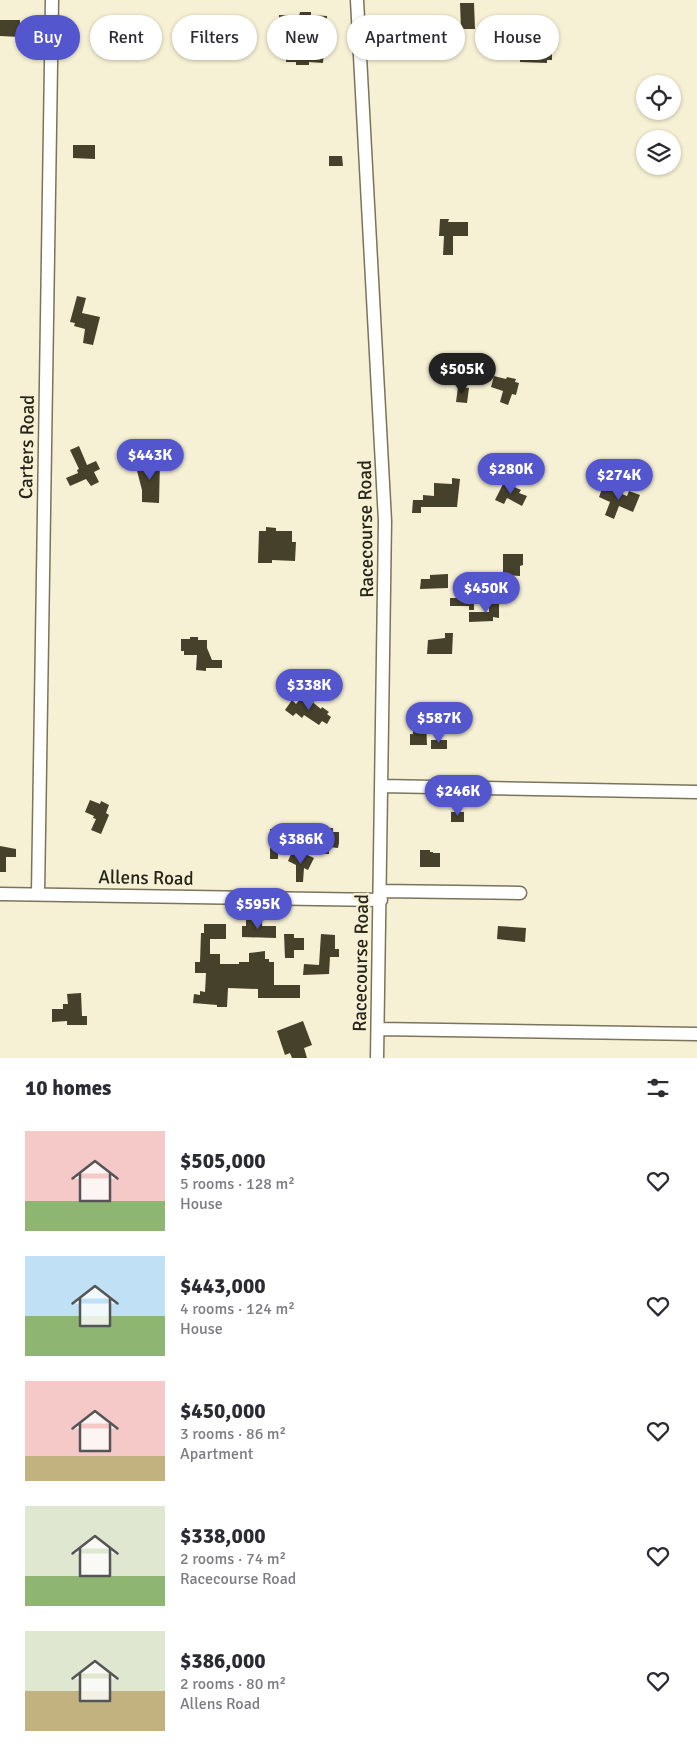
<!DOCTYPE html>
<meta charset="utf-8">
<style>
body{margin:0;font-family:Signika,sans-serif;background:#f7f7f7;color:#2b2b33;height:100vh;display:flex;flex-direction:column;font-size:19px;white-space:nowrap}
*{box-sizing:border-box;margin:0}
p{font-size:16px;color:#7c7c81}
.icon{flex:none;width:28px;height:28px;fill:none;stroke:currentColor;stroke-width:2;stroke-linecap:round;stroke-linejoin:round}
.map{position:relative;height:1058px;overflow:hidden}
.side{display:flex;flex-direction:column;background:#fff;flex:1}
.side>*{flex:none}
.banner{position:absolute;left:15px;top:15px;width:668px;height:45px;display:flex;gap:10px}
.controls{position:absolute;left:636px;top:75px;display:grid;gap:10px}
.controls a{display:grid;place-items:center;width:45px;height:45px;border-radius:50%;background:#fff;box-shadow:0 1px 4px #0004;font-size:25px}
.price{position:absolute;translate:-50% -42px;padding:0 11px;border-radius:18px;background:#5356cd;color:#fff;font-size:16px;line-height:32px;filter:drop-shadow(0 1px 2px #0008)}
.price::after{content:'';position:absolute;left:50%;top:30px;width:15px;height:11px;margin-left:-8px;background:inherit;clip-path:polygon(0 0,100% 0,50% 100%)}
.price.selected{background:#222;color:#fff}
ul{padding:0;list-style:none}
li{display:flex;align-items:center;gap:15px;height:125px;padding:0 25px}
li span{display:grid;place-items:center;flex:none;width:140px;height:100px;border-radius:0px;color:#555}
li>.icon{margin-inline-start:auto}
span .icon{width:60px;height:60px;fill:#fffc;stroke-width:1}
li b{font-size:21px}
h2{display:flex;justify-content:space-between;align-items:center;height:60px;padding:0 25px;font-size:21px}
.pill{padding:0 18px;border-radius:22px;background:#fff;box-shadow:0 1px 4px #0004;font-size:18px;line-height:45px}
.pill.selected{background:#5356cd;color:#fff}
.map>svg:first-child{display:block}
.building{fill:#46412a}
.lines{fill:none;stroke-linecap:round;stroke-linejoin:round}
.minor-casing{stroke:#79745b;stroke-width:15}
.minor{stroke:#fff;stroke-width:12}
.labels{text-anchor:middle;stroke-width:5;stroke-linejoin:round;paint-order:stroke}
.street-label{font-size:19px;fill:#262419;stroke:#f6f0d4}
</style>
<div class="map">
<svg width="697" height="1058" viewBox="0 0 697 1058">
<rect width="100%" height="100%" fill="#f6f0d4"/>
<path class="building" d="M460 3H474L475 29H461Z
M300 12H311V15L327 16 326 50H324L323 63 309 62V65H296V62H286V34H279V15L299 16Z
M0 20H20V37L0 36Z
M527 47H552V60H547V63L520 62V51H527Z
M73 145H95V159L73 158Z
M329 156H342L343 166H329Z
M440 219H449L448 222H468V236H453V255H443L444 236H439Z
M77 296 86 298 82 313 100 317 93 345 83 343 85 329 74 326 75 323 70 322Z
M494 376 506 379 507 377 516 379 515 382 519 383 516 395 512 394 508 405 500 402 503 391 491 387Z
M458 387 469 388 467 403 456 402Z
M79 446 87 465 96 461 100 469 94 472 99 482 91 486 86 479 70 486 66 478 78 473 77 470 79 469 70 450Z
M152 461H160L159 503 142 502V490L136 467Z
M452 478 460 479 457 507H421V513H412L413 500H423V495L434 496V483L452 484Z
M504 482 521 490 519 493 527 496 522 506 507 498 504 504 495 500Z
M603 486 627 496 629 491 640 495 633 512 619 506 614 519 605 515 610 502 599 497Z
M266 527 276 528V531H292V542H296L295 561 272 560V563H258L259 531H266Z
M503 554H523V565L520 566V576L503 575Z
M448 574V588L420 589 421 579H430V575Z
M478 574 479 582H486L487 592 474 594V610H469V606H450V598H468L466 575Z
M489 601H499V618L493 617V621L469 622V612H489Z
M445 633H453L452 654H427L428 640 445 638Z
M190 637H198V640H207V648L212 660H222V668H206V671L196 670 197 655H184V651H181V639H190Z
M305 696 321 709 322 707 329 712 327 714 331 717 327 724 322 721 319 725 304 715 302 718 296 713 293 716 285 710 292 700 296 704 301 698 302 699Z
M413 721H426L427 745H410V734H413Z
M431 740H447V749H431Z
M90 800 100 804 101 801 109 805 106 813 109 815 101 834 91 830 96 819 93 818 94 816 85 812Z
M451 812H464V822H451Z
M287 828V841H278V859H270V829Z
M326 828H333V832H339V843L338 848 329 847V854H320V840L325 839Z
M0 846 16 849V857H6V872H0Z
M420 850H430V852H433V853H440V867H420Z
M292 852 302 856 303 853 314 858 308 870 304 868 303 882H296V865L288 861Z
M246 920H262V926H276V938L242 937V926H246Z
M204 924H226V939H210V954H220V964H239V962H249V953L265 951V959H269V962H274V985H300V998H258V989L228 988 227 1007H217V1005L193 1003 194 994 200 995V991L205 992 206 973H195V962H200L201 933H204Z
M498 926 526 928 525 942 497 939Z
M284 934H294V938H304V950H294V958H285Z
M321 934 335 935V949H339V957H330L329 974 303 975 304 964 319 965Z
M81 993 82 1016H87V1025H67V1021L52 1022V1009H63V1004H68L67 994Z
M303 1021 312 1045 304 1048 307 1058H292L290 1053 285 1055 277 1031Z"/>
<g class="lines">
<defs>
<path id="minor" d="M357 0 385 521 377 1058
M382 786 697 792
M381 891 520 893
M0 894 381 900
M38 894 52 0
M378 1029 697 1034"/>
</defs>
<use href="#minor" class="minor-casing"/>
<use href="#minor" class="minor"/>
</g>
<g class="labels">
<g class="street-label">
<text transform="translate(26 447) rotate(-89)" y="7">Carters Road</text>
<text transform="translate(365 529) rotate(-91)" y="7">Racecourse Road</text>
<text transform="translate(146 877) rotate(1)" y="7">Allens Road</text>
<text transform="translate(360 963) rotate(-89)" y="7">Racecourse Road</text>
</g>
</g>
</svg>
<div class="controls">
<a><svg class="icon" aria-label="locate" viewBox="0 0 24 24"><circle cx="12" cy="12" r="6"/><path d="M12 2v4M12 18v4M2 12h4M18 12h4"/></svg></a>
<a><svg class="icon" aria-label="layers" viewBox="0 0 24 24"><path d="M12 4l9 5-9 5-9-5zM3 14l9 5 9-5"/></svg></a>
</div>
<b class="price selected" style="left:462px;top:395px">$505K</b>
<b class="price" style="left:150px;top:481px">$443K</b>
<b class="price" style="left:511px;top:495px">$280K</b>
<b class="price" style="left:619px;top:501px">$274K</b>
<b class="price" style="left:486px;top:614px">$450K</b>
<b class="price" style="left:309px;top:711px">$338K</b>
<b class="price" style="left:439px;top:744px">$587K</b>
<b class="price" style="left:458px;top:817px">$246K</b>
<b class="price" style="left:301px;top:865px">$386K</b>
<b class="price" style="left:258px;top:930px">$595K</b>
<div class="banner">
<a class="pill selected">Buy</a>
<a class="pill">Rent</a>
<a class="pill">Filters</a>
<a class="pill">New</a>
<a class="pill">Apartment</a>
<a class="pill">House</a>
</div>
</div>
<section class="side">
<h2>10 homes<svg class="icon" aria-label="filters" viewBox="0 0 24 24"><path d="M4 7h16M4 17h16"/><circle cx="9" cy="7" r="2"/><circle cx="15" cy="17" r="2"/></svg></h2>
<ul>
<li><span style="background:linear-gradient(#f6c9c9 70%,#8fb573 0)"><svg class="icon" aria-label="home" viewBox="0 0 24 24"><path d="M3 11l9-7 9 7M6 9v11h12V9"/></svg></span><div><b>$505,000</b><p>5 rooms · 128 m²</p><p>House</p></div><svg class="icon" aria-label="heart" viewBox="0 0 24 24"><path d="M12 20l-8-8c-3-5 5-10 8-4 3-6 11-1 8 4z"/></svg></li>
<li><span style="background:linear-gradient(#bfe0f5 60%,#8fb573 0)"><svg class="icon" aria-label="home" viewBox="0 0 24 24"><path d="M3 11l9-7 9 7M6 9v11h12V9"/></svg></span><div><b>$443,000</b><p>4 rooms · 124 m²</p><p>House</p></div><svg class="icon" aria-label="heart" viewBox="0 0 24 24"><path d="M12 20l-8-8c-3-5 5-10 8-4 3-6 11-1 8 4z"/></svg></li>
<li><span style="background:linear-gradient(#f6c9c9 75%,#c2b280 0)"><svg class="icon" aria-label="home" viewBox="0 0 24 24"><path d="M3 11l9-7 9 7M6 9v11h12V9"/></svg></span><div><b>$450,000</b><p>3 rooms · 86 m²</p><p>Apartment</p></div><svg class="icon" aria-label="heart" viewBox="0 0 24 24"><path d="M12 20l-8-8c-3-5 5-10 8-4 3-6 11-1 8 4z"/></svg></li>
<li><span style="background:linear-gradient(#dfe7d0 70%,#8fb573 0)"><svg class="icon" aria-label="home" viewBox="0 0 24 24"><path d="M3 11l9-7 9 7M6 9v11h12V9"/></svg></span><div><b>$338,000</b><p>2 rooms · 74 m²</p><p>Racecourse Road</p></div><svg class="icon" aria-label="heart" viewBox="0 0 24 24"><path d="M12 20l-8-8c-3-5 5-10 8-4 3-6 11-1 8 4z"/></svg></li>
<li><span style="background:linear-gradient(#dfe7d0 60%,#c2b280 0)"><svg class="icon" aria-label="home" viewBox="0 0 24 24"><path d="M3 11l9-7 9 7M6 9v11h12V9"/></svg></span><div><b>$386,000</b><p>2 rooms · 80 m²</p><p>Allens Road</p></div><svg class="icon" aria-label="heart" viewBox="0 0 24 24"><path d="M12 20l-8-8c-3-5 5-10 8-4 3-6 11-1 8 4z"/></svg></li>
</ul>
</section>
